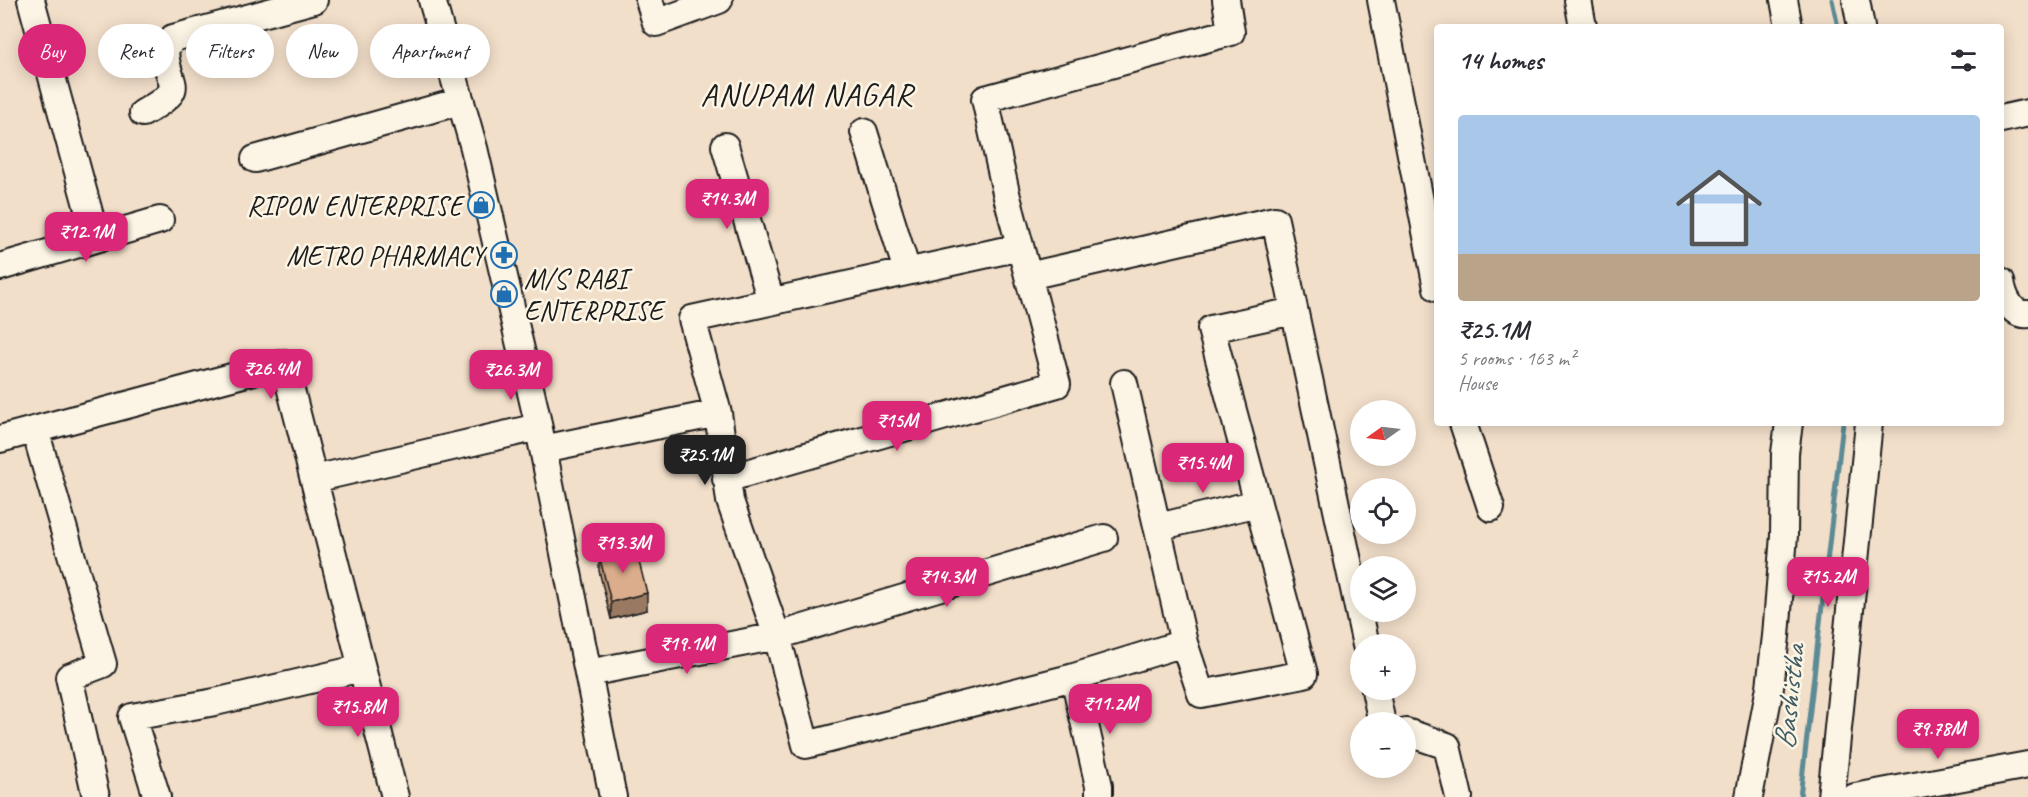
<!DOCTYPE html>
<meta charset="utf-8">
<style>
body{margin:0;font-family:Caveat,sans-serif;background:#f7f7f7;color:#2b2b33;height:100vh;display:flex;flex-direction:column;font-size:22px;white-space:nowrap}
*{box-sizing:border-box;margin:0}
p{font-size:20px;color:#7c7c81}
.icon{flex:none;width:33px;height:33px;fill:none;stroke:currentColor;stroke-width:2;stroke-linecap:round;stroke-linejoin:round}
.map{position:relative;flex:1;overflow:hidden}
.drawer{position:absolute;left:1434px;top:24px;width:570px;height:402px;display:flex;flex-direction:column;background:#fff;border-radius:6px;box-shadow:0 3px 15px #0003}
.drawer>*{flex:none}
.guide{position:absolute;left:18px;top:24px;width:570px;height:54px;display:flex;gap:12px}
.needle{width:39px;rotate:256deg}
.controls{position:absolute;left:1350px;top:400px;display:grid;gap:12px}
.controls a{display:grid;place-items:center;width:66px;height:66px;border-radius:50%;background:#fff;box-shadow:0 3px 15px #0003;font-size:30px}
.price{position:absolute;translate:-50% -51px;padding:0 14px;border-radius:12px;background:#db2777;color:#fff;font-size:20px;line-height:39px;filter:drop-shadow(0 2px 3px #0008)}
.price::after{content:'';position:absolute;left:50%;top:36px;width:18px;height:14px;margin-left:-9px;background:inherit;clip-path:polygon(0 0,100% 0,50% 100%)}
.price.selected{background:#222;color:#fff}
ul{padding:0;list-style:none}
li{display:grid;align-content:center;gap:12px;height:318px;padding:0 24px}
li span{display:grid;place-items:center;height:186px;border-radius:6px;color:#555}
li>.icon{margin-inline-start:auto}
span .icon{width:108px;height:108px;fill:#fffc;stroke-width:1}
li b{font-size:26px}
h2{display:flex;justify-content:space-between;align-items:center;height:72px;padding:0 24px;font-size:26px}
.chip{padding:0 21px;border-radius:27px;background:#fff;box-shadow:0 3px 15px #0003;font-size:21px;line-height:54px}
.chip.selected{background:#db2777;color:#fff}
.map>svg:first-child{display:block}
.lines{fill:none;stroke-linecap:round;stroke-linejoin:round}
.stream{stroke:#5c8a95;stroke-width:5}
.minor-casing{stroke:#1c1c1c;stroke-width:30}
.minor{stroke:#fcf5e5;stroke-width:26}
.wall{fill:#bc9578;stroke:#1c1c1c;stroke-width:1.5}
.shaded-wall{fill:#997962;stroke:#1c1c1c;stroke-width:1.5}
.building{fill:#dbad8c;stroke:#1c1c1c;stroke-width:1.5}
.labels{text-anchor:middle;stroke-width:5;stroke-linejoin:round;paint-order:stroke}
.poi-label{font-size:28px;fill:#1c1c1c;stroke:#fcf5e5;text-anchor:end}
.water-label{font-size:30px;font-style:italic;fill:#415c63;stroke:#fcf5e5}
.quarter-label{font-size:32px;letter-spacing:1.5px;fill:#1c1c1c;stroke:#fcf5e5}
</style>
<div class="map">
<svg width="2028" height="797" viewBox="0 0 2028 797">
<rect width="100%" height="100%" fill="#f2dfca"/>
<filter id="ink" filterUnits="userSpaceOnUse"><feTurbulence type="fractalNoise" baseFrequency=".0167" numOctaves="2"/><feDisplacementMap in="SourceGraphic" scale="12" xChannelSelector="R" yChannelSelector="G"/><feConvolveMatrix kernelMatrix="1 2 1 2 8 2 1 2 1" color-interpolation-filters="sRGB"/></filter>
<g filter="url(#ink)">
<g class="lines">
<path class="stream" d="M1832 0 1838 27
M1800 797 1843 423"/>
<defs>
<path id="minor" d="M31 0 96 238
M432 0 474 148 536 414 613 797
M649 0 656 23 719 0
M1381 0 1437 288
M1578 0 1583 27
M1784 0 1789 27
M1856 0 1861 27
M143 113C192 85 166 89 165 49L173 38 314 0
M2001 119 2028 113
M864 132 907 271
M725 146 771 301
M255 159 461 101
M1020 247 692 319 718 413 730 501 777 636 806 745 1074 677 1184 643 1124 383
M0 267 160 220
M1028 276 1275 220 1366 645
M2001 281C2003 295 2011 316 2028 314
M1463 423 1491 508
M35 430 103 664 69 677 96 797
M0 439 284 363 395 797
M543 449 718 413
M314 479 538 427
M726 479 1057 384 1007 197 985 99 1231 32 1226 0
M1158 527 1258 503
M1184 643 1201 694 1304 674 1211 329 1294 311
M588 673 777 636 1104 538
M1074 677 1099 786V797
M1375 690 1382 723
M1406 732 1447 746 1459 797
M157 797 132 717 215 702 362 668
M1749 797 1770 687 1776 636 1784 535 1785 453 1789 423
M1831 797 1869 423
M1855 797 2028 765"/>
</defs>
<use href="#minor" class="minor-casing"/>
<use href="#minor" class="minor"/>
</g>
<path class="wall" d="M599 555 647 610 611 619 599 571Z"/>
<path class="shaded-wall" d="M647 593V610L611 619V602Z"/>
<path class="building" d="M635 546 647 593 611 602 599 555Z"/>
</g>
<defs>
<symbol id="shop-ring" viewBox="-11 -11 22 22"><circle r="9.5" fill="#fcf5e5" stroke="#1f6fb2" stroke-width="1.5"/><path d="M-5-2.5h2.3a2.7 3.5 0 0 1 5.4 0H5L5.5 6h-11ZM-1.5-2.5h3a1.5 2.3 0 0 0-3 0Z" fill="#1f6fb2"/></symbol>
<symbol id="pharmacy-ring" viewBox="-11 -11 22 22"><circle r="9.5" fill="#fcf5e5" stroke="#1f6fb2" stroke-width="1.5"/><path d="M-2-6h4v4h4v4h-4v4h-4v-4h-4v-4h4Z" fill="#1f6fb2"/></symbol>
</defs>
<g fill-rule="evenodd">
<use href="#shop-ring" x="466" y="190" width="30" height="30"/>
<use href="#pharmacy-ring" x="489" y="240" width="30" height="30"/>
<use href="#shop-ring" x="489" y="279" width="30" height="30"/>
</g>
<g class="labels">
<g class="poi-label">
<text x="462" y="215">RIPON ENTERPRISE</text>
<text x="484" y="265">METRO PHARMACY</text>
<text x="524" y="288" text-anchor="start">M/S RABI<tspan x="524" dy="32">ENTERPRISE</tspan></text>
</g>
<g class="water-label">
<text transform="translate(1789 697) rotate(-84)" y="10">Bashistha</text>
</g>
<g class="quarter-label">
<text x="807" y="105">ANUPAM NAGAR</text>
</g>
</g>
</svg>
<div class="controls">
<a><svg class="needle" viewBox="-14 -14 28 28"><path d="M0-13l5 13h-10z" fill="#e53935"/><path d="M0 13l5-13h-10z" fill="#7c7c81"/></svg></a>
<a><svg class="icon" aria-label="locate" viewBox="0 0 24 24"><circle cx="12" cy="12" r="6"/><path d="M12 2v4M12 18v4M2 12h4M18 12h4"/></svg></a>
<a><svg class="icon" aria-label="layers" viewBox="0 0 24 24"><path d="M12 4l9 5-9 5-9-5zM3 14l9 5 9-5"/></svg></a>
<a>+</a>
<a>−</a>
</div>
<b class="price" style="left:727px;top:230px">₹14.3M</b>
<b class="price" style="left:86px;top:263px">₹12.1M</b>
<b class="price" style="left:271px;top:400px">₹26.4M</b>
<b class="price" style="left:511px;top:401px">₹26.3M</b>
<b class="price" style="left:897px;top:452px">₹15M</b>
<b class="price selected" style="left:705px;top:486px">₹25.1M</b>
<b class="price" style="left:1203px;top:494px">₹15.4M</b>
<b class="price" style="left:623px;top:574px">₹13.3M</b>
<b class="price" style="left:947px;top:608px">₹14.3M</b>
<b class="price" style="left:1828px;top:608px">₹15.2M</b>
<b class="price" style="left:687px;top:675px">₹19.1M</b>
<b class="price" style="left:1110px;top:735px">₹11.2M</b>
<b class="price" style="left:358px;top:738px">₹15.8M</b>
<b class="price" style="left:1938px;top:760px">₹9.78M</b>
<div class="guide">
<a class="chip selected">Buy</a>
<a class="chip">Rent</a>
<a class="chip">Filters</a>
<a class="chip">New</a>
<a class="chip">Apartment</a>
</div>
<section class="drawer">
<h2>14 homes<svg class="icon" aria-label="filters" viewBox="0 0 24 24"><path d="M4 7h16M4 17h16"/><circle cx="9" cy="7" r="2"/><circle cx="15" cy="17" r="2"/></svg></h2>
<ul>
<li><span style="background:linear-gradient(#a9c7e8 75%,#b9a48a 0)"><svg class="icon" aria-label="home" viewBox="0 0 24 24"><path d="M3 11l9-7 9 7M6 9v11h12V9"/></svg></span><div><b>₹25.1M</b><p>5 rooms · 163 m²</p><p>House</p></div></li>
</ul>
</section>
</div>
